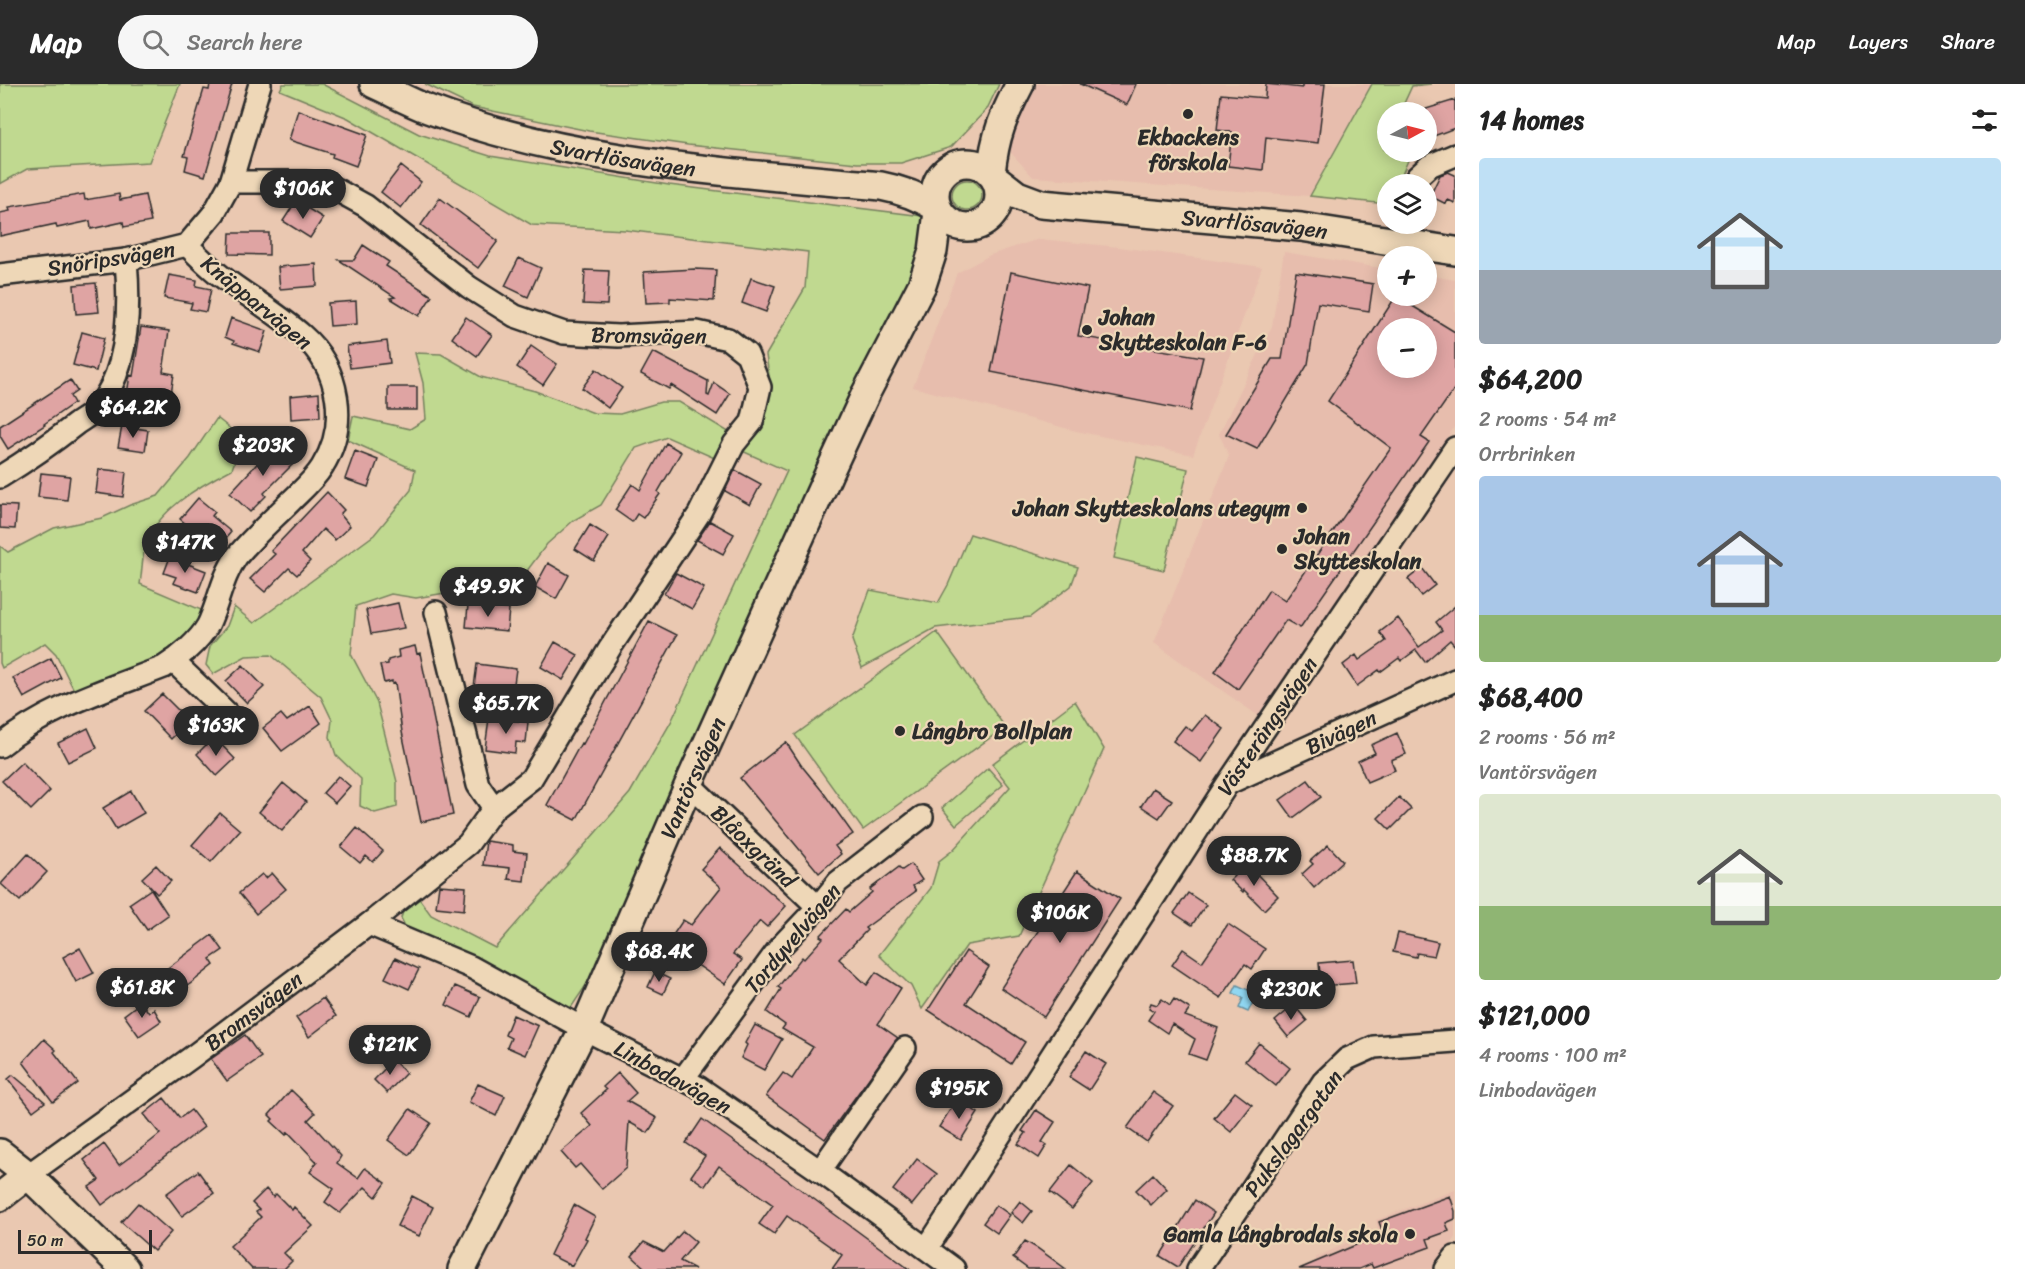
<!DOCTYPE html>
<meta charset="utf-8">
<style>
body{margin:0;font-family:Sriracha,sans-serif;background:#f6f6f6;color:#222;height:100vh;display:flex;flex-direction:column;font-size:22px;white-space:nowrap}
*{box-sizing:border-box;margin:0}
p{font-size:20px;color:#767676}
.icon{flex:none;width:33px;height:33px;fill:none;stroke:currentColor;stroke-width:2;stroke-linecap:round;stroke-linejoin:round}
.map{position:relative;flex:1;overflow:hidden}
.panel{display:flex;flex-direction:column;background:#fff;width:570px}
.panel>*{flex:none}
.needle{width:39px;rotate:83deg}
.tools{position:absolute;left:1377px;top:18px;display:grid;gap:12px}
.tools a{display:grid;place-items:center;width:60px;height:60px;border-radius:50%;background:#fff;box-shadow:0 3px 15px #0003;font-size:30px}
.scale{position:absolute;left:18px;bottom:15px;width:134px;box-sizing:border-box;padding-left:6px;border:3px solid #2b2b2b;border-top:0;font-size:16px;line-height:21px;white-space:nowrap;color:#2b2b2b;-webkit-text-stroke:4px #eed7b7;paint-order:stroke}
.price{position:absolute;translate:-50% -51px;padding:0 14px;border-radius:21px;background:#2b2b2b;color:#fff;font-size:20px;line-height:39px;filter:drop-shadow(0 2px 3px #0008)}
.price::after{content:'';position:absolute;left:50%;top:36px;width:18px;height:14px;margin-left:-9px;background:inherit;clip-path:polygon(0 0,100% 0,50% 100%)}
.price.current{background:#222;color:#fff}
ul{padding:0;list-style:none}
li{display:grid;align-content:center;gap:12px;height:318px;padding:0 24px}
li span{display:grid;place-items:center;height:186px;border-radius:6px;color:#555}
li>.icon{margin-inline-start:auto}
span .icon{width:108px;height:108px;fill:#fffc;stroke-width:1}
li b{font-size:26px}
h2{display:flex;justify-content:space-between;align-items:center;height:72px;padding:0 24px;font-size:26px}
header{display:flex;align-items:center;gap:36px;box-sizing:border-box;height:84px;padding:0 30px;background:#2b2b2b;color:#fff}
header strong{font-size:28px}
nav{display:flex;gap:33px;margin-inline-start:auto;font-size:21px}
.search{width:420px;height:54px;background:#f6f6f6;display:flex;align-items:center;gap:15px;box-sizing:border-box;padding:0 21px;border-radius:33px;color:#767676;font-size:22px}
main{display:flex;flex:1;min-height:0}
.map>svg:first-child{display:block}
.built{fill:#e7bdad;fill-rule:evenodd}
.green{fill:#c0d990;stroke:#76825e;stroke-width:1.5}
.water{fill:#90d7f2;stroke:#6892a2;stroke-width:1.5}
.building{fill:#dfa4a3;stroke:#2b2b2b;stroke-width:1.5;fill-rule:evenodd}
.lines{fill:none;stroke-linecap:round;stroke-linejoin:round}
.minor-casing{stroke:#2b2b2b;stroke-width:26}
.tertiary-casing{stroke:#2b2b2b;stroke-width:32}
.minor{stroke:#eed7b7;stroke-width:21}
.tertiary{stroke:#eed7b7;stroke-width:27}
.poi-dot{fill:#2b2b2b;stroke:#eed7b7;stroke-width:2}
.labels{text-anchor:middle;stroke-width:4.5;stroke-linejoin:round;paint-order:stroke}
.poi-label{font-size:22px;font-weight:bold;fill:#2b2b2b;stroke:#eed7b7;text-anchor:start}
.street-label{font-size:22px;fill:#2b2b2b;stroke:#eed7b7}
</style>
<header>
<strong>Map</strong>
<div class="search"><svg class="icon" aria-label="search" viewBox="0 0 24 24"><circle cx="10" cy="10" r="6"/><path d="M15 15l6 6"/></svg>Search here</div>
<nav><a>Map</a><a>Layers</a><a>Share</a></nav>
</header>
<main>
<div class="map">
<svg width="1455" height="1185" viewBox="0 0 1455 1185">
<rect width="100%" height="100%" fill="#eac8b1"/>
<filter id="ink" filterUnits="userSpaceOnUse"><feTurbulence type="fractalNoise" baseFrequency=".0167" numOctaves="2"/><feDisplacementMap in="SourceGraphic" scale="12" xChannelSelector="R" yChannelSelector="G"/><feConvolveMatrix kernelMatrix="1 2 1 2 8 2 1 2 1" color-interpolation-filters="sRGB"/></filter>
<g filter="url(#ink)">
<path class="built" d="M1036 0H1372L1310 112 1033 93 1003 60Z
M1039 155 1119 163 1262 183 1193 371 1076 347 913 303 957 189 990 171Z
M1284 168 1387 185 1388 212H1426L1427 191 1455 196V342L1260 633 1154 559 1229 372 1219 350 1272 242ZM1388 244H1426V284H1388Z
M1455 1106V1155L1434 1185H1320L1315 1174 1378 1144 1376 1136Z"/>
<path class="green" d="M0 0H180L149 78 27 85 0 100Z
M283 0H322L419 50 490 72 669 101 923 132 927 160 595 888 570 925 407 846 401 834 404 825 418 813 431 831 495 864 630 709 671 638 787 387 740 366 756 350 765 328 771 306 766 271 805 204 808 168 625 146 532 141 348 34 280 6Z
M425 0H999L987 25 951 63 901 79H857L688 61 589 47 473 23Z
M1372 0H1431L1412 2 1400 28H1388L1387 57 1384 65 1409 74 1398 100H1388L1387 120 1310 112Z
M952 111a15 15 0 1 1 30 0a15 15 0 1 1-30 0Z
M415 269 441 270 481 293 535 307 594 329 620 330 661 318H679L732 350 719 376 667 353 636 364 601 421 574 436 547 460 526 488 522 508 513 515 451 508 416 514 391 510 356 522 351 570 377 619 397 698V723L375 729 360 722 361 695 336 671 330 653 332 636 321 613 271 571 246 572 213 590 206 581 210 562 227 542 234 523 254 539 374 451 411 406 415 386 348 356 353 332 410 345 426 335 423 299Z
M217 334 243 355 232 385C201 401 155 427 145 463 142 475 142 488 140 500L206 528 182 567 74 606 56 570 45 559 2 584 0 579V462L8 468 54 444 102 434 130 421 158 412 190 374Z
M1137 373 1188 385 1164 486 1114 474Z
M970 450 1078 483 1071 502 1030 533 935 544 862 584 852 556 870 506 938 519 948 501Z
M937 548 1005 643 863 746 795 651Z
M1075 617 1104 665 1019 852 967 861 922 925 911 902 879 871 931 804 939 777 953 766 1010 703 992 680Z
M988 684 1003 701 956 741 942 724Z"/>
<path class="water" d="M1237 901 1257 910 1248 928 1239 924 1243 914 1233 909Z"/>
<path class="building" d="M210 0H232L205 92 185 86 188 73 184 72 204 5 209 6Z
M1080 0H1136L1127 21Z
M1266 0 1302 4V0H1325L1318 59 1266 53 1263 86 1228 82 1232 48 1217 46 1221 10 1265 14Z
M1455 16V44L1426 55V25Z
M298 26 367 51 356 82 332 73 333 70 289 56Z
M401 82 421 98 401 124 381 108Z
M1448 88 1455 91V119L1448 116 1446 120 1430 112 1440 91Z
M84 110 85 116 119 110 120 116 145 111 151 138 124 143 123 138 91 145 90 137 57 144 56 140 0 152V129L10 127 9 123Z
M440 114 498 157 478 184 421 141Z
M296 117 323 134 310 154 283 137Z
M230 149H269V171L229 170Z
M363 161 389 178 386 182 432 212 419 232 390 214 395 213 339 176H354Z
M519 174 541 184 528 213 505 202Z
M316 180 317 202 280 205 278 183Z
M695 185 716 186 714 217 670 214V218L646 219 644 188Z
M585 186 609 187 607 221 583 220Z
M1011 188 1088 204 1078 252 1203 273 1190 327 991 288Z
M1296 188 1373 200 1369 227 1318 219 1308 280 1257 365 1226 350 1272 275H1282Z
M169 191 197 196 196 202 211 205 206 228 190 225 192 219 164 214Z
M751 194 775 202 766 228 742 219Z
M96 199 99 228 76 230 74 201Z
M1396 212 1455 248V304L1421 353 1429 358 1300 544 1286 536 1238 605 1215 588 1269 506 1285 517 1391 364 1328 317ZM1388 244H1426V284H1388Z
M356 217 357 240 330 242 328 219Z
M466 233 492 251 477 272 452 254Z
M231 234 267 247 260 268 233 259 234 257 225 253Z
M141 243 169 247 163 288 174 290 170 316 127 310 130 291 133 292 135 280Z
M82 248 104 254 96 287 73 281Z
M387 257 390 279 350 284 347 262Z
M531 262 557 280 543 301 517 283Z
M653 268 708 297 707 311 709 312 714 299 730 310 717 331 671 301 669 305 641 290Z
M596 285 622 304 608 324 582 304Z
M70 296 77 307 70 312 74 319 44 340 45 341 8 365 0 352V342Z
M388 303H417V326H388Z
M319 309 320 333 291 335 290 312Z
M122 342 148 346 145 367 118 363Z
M278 357 297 376 264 409 266 412 250 428 230 409Z
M666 359 681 368 658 408 660 410 643 434 637 430 632 438 615 426 632 400 640 406Z
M355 367 378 376 368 403 345 395Z
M99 385 126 388 123 413 96 409Z
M735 386 761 400 750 421 725 407Z
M41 389 70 392 67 416 38 413Z
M327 408 344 426 340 430 350 442 335 456 323 445 302 469 310 477 297 491 289 484 265 508 250 495 275 470 271 467Z
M198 414 215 428 212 432 231 448 216 466 180 435Z
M0 421 17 422 15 445 0 444Z
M710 437 734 450 723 470 697 456Z
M590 441 609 453 594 477 575 465Z
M170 473 206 487 198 508 173 499 176 493 164 489Z
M548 479 569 491 556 515 535 503Z
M1422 484 1435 501 1421 512 1408 495Z
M676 489 704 504 692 525 664 510Z
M398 519 404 544 371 550 366 526Z
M468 521 509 525 507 547 466 543Z
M1455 522V562L1450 556 1425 578 1416 566 1401 577 1399 574 1380 588 1379 586 1357 602 1343 581 1356 571 1359 576 1386 557 1380 548 1398 534 1419 563 1442 546 1436 538Z
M649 537 677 551 576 736 547 721 581 659 583 660Z
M555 558 578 571 563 596 541 583Z
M415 562 417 570 420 569 430 617 453 731 421 738 402 648 395 599 392 600V597L384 599 380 581 388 580V576L399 573 398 566Z
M51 574 61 594 24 614 13 594Z
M477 580 516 585 513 607 474 603Z
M243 581 264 603 247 619 226 597Z
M162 610 189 637 171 655 144 627Z
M310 622 321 639 282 667 263 644 281 630 287 637Z
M1205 631 1224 645 1201 678 1173 657 1185 642 1192 647Z
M489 634 528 638 526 659 516 658 515 669 485 665Z
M88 644 97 664 68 678 58 659Z
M1397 649 1406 670 1391 676 1395 686 1367 698 1358 677 1375 669 1371 661Z
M214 653 235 675 217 692 197 670Z
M786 658 801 681 823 708 853 750 835 762 841 770 819 789 740 694Z
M22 678 50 707 31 726 2 697Z
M338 692 350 702 335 719 323 709Z
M1308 696 1321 713 1293 734 1280 716Z
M283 699 306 718 282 747 259 728Z
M1153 704 1172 716 1159 734 1141 722Z
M131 707 144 729 116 745 103 724Z
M1399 713 1411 725 1390 746 1378 734Z
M220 729 240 746 211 778 192 761Z
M357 744 383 767 373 778 366 772 360 779 341 763Z
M486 757 513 761V767L527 769 524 797 508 795 510 784 483 781Z
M1328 761 1343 777 1314 804 1302 790 1313 780 1310 777Z
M720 764 786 822 767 843 760 837 733 870 742 876 725 900 667 860 683 836 691 841 721 803 701 785Z
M28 770 47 788 20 817 1 800Z
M911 780 922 796 913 802 916 807 865 844 867 846 839 875 867 901 876 888 901 904 878 940 898 954 825 1055 766 1012 783 989 792 995 813 963 782 945 785 941 767 928 781 905 778 903 802 873 804 875 823 854 820 852 846 825 849 828 872 808 870 805 899 783 902 786Z
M156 781 171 797 157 810 142 794Z
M1244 782 1249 788 1252 785 1278 812 1264 826 1244 806 1243 808 1230 796Z
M1077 787 1120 815 1044 933 1001 904Z
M272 789 286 805 256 830 239 809 262 790 266 794Z
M439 801 466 803 464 826 436 823Z
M151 805 168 831 147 846 129 820Z
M1188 809 1206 821 1192 841 1174 829Z
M1228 840 1265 865 1252 885 1245 880 1221 914 1172 881 1183 865 1202 878Z
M1398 849 1438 858 1434 872 1417 869 1416 873 1393 868Z
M212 851 223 866 210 875 214 881 176 911 160 890Z
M80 864 94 889 76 898 63 873Z
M966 867 989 883 966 919 1025 958 1011 980 928 926Z
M395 874 419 885 409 905 385 894Z
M1353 876 1356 899 1321 902 1319 879Z
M655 888 670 895 663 910 648 903Z
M455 902 480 913 471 933 446 921Z
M323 914 336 932 309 953 296 934Z
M1162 915 1170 921 1174 915 1190 925 1185 932 1218 944 1206 976 1189 970 1195 955 1172 940 1167 949 1148 936 1154 927 1149 924 1151 919 1157 921Z
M141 918 149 929 154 925 161 937 139 952 124 931Z
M1294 921 1307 937 1288 953 1275 937Z
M513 931 538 942 525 971 507 963 511 954 505 951Z
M755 941 782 955 764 986 741 974 747 961 745 959Z
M245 951 261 973 227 997 211 975Z
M44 955 56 966 54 968 78 999 53 1018 23 978Z
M1259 959 1290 984 1276 1002 1245 977Z
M1086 967 1106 980 1089 1006 1069 993Z
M393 976 406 989 387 1009 374 996Z
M618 989 636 1009 627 1017 657 1034 648 1049 629 1038 626 1084 602 1105 580 1080 575 1084 561 1068 592 1042 581 1029 606 1006 603 1003Z
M13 991 45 1018 33 1027 8 995Z
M478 1000 505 1012 496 1032 469 1018Z
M291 1006 315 1029 308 1036 341 1072 337 1079 358 1094 365 1084 386 1099 376 1113 365 1103 340 1129 325 1118 334 1105 310 1088 317 1078 288 1048 286 1051 271 1037 273 1035 269 1031Z
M1153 1008 1173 1022 1147 1058 1127 1044Z
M1235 1008 1252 1021 1231 1048 1214 1034Z
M164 1014 180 1034 191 1026 204 1043 102 1121 89 1103 99 1096 84 1076 104 1060 119 1081 150 1058 160 1050 144 1030Z
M957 1015 978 1029 961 1056 939 1043Z
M410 1025 431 1039 409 1071 388 1056Z
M1036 1026 1055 1038 1042 1058 1047 1061 1039 1074 1018 1060 1026 1049 1022 1047Z
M702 1035 792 1099 909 1185H832L842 1171 787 1132 774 1150 759 1140 773 1121 719 1082 705 1102 691 1092 705 1072 686 1059Z
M917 1075 937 1090 912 1121 893 1106Z
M1071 1081 1093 1099 1072 1125 1050 1108Z
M198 1087 214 1109 182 1132 166 1110Z
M1153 1090 1167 1105 1151 1121 1136 1106Z
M266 1105 273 1113 276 1110 292 1126 294 1123 313 1142 284 1169 292 1177 284 1185H252L230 1162 261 1133 256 1128 259 1126 252 1119Z
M412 1112 433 1123 419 1152 397 1142Z
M1450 1112 1455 1127V1135L1446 1139 1449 1147 1427 1155 1430 1163 1373 1184 1371 1180 1359 1185H1299L1363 1158 1361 1154 1382 1146 1379 1138Z
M1195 1116 1214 1129 1178 1183 1160 1172Z
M1020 1117 1032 1127 1023 1139 1011 1129Z
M138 1119 171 1148 154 1167 121 1138Z
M574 1121 595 1133 585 1154 587 1155 572 1182 550 1171Z
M996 1121 1010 1131 997 1149 983 1139Z
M683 1147 696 1158 680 1177 695 1185H646L632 1172 644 1158 664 1168Z
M1025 1157 1037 1164 1066 1185H1028L1013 1174Z"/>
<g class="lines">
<defs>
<g id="minor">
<path d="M1417 93 1429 82 1455 71"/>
<path d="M0 191 126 176 187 161 214 129 231 98 260 0"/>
<path d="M0 393C26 377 52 359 76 340 83 335 93 330 98 323 130 284 130 222 126 176"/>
<path d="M436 528 478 701 494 724"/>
<path d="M173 577 228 630"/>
<path d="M0 662C48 623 108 605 164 583 180 573 199 557 208 541 219 518 222 493 237 472 254 452 273 435 291 417 302 406 314 396 322 383 349 340 340 284 302 251 277 229 247 212 221 192 209 183 198 172 187 161"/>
<path d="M1229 699 1455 596"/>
<path d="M689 700 818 823"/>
<path d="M369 840 471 883 584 945 698 1003 820 1087 954 1185"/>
<path d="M683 995 780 863 818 823 838 798 922 733"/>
<path d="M820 1087 905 964"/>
<path id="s1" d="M28 1091 192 973 369 840 468 760 494 724 531 695 610 564 699 430 734 360 752 338 760 303 747 270 728 255 697 248 618 252 564 249 515 232 469 203 366 122 335 105 321 100 304 98H231"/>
<path d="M927 1164 1228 699 1455 364"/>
<path d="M1198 1185 1323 998 1347 975 1374 963 1455 957"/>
<path d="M1446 1185 1455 1173"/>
</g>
<g id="tertiary">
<path id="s2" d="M374 0C392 8 409 18 428 25 573 80 729 88 881 102 902 106 918 112 936 123"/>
<circle cx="967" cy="111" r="32"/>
<path d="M991 89C995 51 1003 33 1020 0"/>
<path id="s3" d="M995 94 1017 111 1041 120 1301 143 1455 167"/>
<path d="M0 1069 28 1091 125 1185"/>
<path d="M0 1113 28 1091"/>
<path id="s4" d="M462 1185 584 945 689 700 829 389 866 309 922 201 933 167 938 128"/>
</g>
</defs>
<use href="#minor" class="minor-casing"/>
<use href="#tertiary" class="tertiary-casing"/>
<use href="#minor" class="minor"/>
<use href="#tertiary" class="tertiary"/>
</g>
</g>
<g class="poi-dot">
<circle cx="1188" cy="30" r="6"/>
<circle cx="1087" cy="246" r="6"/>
<circle cx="1302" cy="424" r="6"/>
<circle cx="1282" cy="465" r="6"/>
<circle cx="900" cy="647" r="6"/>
<circle cx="1410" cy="1150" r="6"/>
</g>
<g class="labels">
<g class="poi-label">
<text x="1188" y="61" text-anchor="middle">Ekbackens<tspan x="1188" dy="25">förskola</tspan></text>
<text x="1099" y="241">Johan<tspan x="1099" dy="25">Skytteskolan F-6</tspan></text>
<text x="1290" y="432" text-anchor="end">Johan Skytteskolans utegym</text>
<text x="1294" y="460">Johan<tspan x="1294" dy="25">Skytteskolan</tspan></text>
<text x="912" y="655">Långbro Bollplan</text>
<text x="1398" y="1158" text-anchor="end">Gamla Långbrodals skola</text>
</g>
<g class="street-label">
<text dy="8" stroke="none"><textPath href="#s2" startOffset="261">Svartlösavägen</textPath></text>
<text dy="8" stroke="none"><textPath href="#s3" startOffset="268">Svartlösavägen</textPath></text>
<text transform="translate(111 174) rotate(-9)" y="8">Snöripsvägen</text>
<text transform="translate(257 218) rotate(39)" y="8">Knäpparvägen</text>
<text transform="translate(649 251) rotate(1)" y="8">Bromsvägen</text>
<text transform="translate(1267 642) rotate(-56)" y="8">Västerängsvägen</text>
<text transform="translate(1341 648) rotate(-25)" y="8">Bivägen</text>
<text dy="8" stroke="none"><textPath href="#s4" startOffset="543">Vantörsvägen</textPath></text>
<text transform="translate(754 762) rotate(44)" y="8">Blåoxgränd</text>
<text transform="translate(792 854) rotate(-50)" y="8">Tordyvelvägen</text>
<text dy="8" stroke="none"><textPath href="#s1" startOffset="279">Bromsvägen</textPath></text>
<text transform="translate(673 993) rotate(29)" y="8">Linbodavägen</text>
<text transform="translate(1293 1049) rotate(-54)" y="8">Pukslagargatan</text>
</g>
</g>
</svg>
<div class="tools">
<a><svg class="needle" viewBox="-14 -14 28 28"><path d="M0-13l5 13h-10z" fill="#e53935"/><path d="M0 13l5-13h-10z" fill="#767676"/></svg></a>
<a><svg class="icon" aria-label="layers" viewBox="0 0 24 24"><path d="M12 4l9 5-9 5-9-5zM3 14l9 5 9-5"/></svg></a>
<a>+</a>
<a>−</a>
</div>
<div class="scale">50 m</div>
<b class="price" style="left:303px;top:136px">$106K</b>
<b class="price current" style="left:133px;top:355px">$64.2K</b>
<b class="price" style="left:263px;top:393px">$203K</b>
<b class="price" style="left:185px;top:490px">$147K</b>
<b class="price" style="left:488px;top:534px">$49.9K</b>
<b class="price" style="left:506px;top:651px">$65.7K</b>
<b class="price" style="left:216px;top:673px">$163K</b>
<b class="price" style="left:1254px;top:803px">$88.7K</b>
<b class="price" style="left:1060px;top:860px">$106K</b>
<b class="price" style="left:659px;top:899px">$68.4K</b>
<b class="price" style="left:142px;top:935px">$61.8K</b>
<b class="price" style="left:1291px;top:937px">$230K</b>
<b class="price" style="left:390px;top:992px">$121K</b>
<b class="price" style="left:959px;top:1036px">$195K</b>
</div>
<section class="panel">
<h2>14 homes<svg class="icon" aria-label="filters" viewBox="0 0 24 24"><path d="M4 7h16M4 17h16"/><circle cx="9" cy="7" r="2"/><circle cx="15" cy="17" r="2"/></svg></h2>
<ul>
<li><span style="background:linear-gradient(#bfe0f5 60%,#9aa5b1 0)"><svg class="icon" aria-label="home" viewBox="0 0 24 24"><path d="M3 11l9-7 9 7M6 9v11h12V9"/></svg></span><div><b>$64,200</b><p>2 rooms · 54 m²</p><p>Orrbrinken</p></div></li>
<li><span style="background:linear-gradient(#a9c7e8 75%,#8fb573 0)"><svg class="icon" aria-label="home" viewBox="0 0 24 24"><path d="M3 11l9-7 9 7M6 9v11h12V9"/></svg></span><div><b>$68,400</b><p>2 rooms · 56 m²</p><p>Vantörsvägen</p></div></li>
<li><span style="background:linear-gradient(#dfe7d0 60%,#8fb573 0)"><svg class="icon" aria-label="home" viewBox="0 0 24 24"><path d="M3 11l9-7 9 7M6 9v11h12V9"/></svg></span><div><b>$121,000</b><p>4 rooms · 100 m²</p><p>Linbodavägen</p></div></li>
</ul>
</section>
</main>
